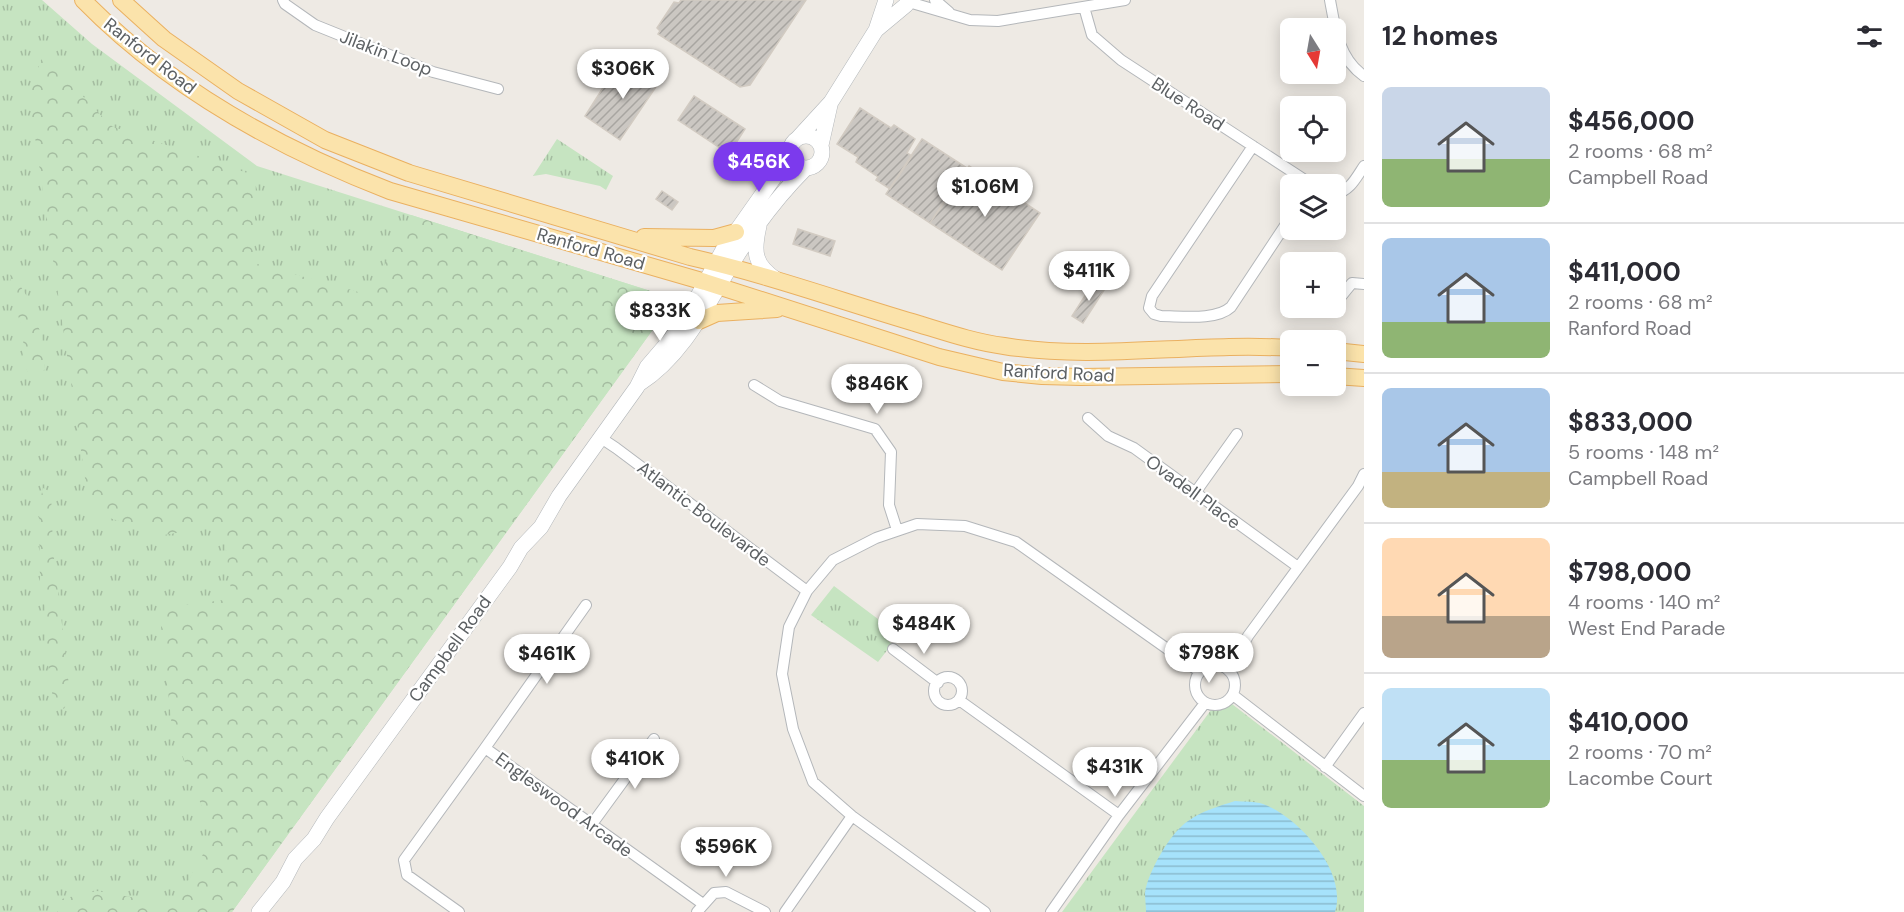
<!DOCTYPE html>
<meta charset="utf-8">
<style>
body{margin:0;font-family:"DM Sans",sans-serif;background:#f7f7f7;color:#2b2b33;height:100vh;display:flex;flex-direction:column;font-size:22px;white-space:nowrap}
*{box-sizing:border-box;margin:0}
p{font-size:20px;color:#7c7c81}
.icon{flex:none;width:33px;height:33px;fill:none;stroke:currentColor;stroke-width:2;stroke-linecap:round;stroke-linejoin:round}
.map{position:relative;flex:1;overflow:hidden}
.side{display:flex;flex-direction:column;background:#fff;width:540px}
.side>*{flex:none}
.needle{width:39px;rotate:169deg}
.controls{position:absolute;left:1280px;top:18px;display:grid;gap:12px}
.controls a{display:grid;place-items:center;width:66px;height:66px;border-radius:9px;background:#fff;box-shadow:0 3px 15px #0003;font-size:30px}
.price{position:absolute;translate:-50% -51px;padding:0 14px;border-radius:21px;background:#fff;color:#222;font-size:20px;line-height:39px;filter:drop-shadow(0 2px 3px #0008)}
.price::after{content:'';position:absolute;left:50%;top:36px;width:18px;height:14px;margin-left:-9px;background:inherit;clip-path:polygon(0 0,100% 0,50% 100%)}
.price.active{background:#7c3aed;color:#fff}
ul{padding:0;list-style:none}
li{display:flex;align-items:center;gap:18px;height:150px;padding:0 18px}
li+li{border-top:2px solid #e1e1e2}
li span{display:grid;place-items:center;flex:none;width:168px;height:120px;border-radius:9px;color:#555}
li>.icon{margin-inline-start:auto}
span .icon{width:72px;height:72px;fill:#fffc;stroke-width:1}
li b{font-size:26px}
h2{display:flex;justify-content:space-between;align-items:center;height:72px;padding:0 18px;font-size:26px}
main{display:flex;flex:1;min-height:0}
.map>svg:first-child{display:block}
.grass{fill:url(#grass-tufts)}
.forest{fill:url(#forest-crowns)}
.water{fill:url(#water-rules)}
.building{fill:url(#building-hatch);stroke:#d2cbc2;stroke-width:1.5}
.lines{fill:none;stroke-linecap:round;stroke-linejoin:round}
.street-casing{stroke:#b4b7ba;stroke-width:12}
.secondary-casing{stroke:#b3b7ba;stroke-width:16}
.primary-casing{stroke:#eab060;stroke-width:18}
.street{stroke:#fff;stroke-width:10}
.secondary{stroke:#fff;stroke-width:15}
.primary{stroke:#fbe3ab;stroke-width:16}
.labels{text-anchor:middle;stroke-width:4.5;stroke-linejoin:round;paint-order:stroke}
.street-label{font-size:18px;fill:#5c6063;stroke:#fff}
</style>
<main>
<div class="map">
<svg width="1364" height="912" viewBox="0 0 1364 912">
<defs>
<pattern id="grass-tufts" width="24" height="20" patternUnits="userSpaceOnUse" patternTransform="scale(1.5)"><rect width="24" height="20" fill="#c6e4c1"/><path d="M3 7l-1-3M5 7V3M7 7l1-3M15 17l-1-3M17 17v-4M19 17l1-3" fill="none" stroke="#a4bca0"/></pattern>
<pattern id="forest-crowns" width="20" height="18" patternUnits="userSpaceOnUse" patternTransform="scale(1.5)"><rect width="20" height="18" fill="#c6e4c1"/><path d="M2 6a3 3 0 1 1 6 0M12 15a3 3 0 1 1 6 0" fill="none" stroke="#a4bca0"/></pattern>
<pattern id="water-rules" width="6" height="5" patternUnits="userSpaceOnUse" patternTransform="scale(1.5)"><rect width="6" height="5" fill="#a6e2fb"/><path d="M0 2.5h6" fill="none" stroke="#8abbcf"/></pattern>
<pattern id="building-hatch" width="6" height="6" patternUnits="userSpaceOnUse" patternTransform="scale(1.5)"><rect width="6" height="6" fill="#cbc7c2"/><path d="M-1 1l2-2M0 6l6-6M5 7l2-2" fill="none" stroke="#a8a5a1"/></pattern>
</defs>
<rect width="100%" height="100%" fill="#eeeae4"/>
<path class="grass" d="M0 0H42L92 44 257 166 663 295 667 310 232 912H0Z
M557 139 613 176 606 190 600 186 546 174 533 176Z
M834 586 878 619 883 636 892 644 878 662 811 615Z
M1232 704 1364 806V912H1062L1211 710Z"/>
<path class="forest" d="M43 54 111 126 256 176 254 263 369 295 411 215 663 295 667 310 232 912H57V900L97 891 175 905 213 836 172 728 159 608 232 599 223 525 164 535 90 512 29 96Z
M13 262 21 287 28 298 41 334 45 369 36 380C30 375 25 369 23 361 22 353 24 344 23 337 20 311 4 288 13 262Z
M43 488 51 492 53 550 68 674 69 697 64 709 53 699 45 642V607L40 583 39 505Z"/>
<path class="water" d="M1235 801C1244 802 1255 801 1263 804 1299 817 1348 872 1335 912H1146C1146 906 1145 899 1145 893 1148 872 1170 833 1188 821 1202 811 1219 806 1235 801Z"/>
<path class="building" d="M681 0H806L750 85 740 87 658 34 660 31 657 28 674 2 679 3Z
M646 63 664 75 620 140 585 116 606 83 603 81 613 66 621 72 618 77 624 81 630 74 636 78Z
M694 96 745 129 729 154 678 120Z
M860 108 891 128 894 125 915 139 907 153 912 156 890 189 876 180 878 177 856 162 858 157 837 144Z
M922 139 967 168 930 223 886 194Z
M969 166 1040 213 1002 270 930 223Z
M662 191 678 202 672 210 656 199Z
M798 229 835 241 830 256 793 244Z
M1095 280 1106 287 1083 323 1072 316Z"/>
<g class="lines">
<defs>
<path id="street" d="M283 0 285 4 315 25 387 54 433 72 498 89
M935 0 949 12
M1330 0C1335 28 1339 59 1364 76
M912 3 970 20 998 21 1125 0
M1084 7 1092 35 1121 60 1311 184
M1253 146 1152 296 1149 308 1154 314 1161 316C1181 316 1216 321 1231 307L1290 218
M1335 194C1350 191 1356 178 1364 166
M1335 304 1352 283 1364 284
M754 385 780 401 875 429 891 452 889 505 897 530
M1088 418 1108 436 1134 448 1298 567
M601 438 616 448 807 591
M1195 493 1237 434
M893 649 938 683
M1195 685a20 20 0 1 1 40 0a20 20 0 1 1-40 0Z
M1229 671 1248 636 1358 486 1364 474
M934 691a14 14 0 1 1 28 0a14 14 0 1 1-28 0Z
M1233 695 1364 796
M959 700 1119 815
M485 748 586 605
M1325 767 1364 713
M592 824 654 739
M459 912 407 875 404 860 485 748 703 904
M697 912 714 893 726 892 765 912
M785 912 852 816
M985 912 852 816 813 782 793 729 782 674 789 627 807 591 833 560 876 538 917 524 965 526 1016 542 1200 672
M1051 912 1119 815 1205 703"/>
<path id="secondary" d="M876 30 906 5
M790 152a16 16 0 1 1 32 0a16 16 0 1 1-32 0Z
M798 138 831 102 876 30 886 0
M821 145 830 105
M759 226C753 252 754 265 777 280
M639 384C686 354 709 300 738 254 759 221 778 196 806 168
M259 912 283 882 295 859 314 839 327 818 510 567 521 548 541 527 559 496 637 387 647 367 671 339 698 296 723 250 785 162 790 148"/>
<path id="primary" d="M83 0C167 86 278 148 390 191L705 282 939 357 1003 372 1042 376 1081 377 1290 374
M121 0 164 39 238 91 325 140 409 173 690 257C765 274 838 300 912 322 942 331 973 342 1004 346 1098 361 1195 342 1290 348
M644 237 714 238 736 232
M699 321 717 313 777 309
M1335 351 1364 354
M1335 376 1364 378"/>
</defs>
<use href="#street" class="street-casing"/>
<use href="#secondary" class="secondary-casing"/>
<use href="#primary" class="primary-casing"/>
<use href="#street" class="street"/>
<use href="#secondary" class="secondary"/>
<use href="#primary" class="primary"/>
</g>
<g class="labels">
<g class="street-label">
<text transform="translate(386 53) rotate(21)" y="6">Jilakin Loop</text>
<text transform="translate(150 56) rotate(38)" y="6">Ranford Road</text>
<text transform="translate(1188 104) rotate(33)" y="6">Blue Road</text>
<text transform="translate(591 249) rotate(16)" y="6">Ranford Road</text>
<text transform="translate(1059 373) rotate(3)" y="6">Ranford Road</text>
<text transform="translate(1193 492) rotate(36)" y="6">Ovadell Place</text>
<text transform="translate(704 514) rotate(37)" y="6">Atlantic Boulevarde</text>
<text transform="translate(450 649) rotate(-54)" y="6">Campbell Road</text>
<text transform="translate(564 805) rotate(36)" y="6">Engleswood Arcade</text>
</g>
</g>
</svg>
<div class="controls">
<a><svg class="needle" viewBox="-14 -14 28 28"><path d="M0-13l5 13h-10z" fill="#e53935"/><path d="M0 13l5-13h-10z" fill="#7c7c81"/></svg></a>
<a><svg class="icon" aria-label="locate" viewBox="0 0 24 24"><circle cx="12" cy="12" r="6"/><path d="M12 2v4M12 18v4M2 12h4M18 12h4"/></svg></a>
<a><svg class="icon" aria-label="layers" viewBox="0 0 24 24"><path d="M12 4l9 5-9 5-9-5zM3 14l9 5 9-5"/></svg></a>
<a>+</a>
<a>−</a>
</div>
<b class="price" style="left:623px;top:100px">$306K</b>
<b class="price active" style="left:759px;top:193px">$456K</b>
<b class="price" style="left:985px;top:218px">$1.06M</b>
<b class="price" style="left:1089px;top:302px">$411K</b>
<b class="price" style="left:660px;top:342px">$833K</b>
<b class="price" style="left:877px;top:415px">$846K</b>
<b class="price" style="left:924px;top:655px">$484K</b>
<b class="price" style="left:1209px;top:684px">$798K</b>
<b class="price" style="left:547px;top:685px">$461K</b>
<b class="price" style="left:635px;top:790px">$410K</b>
<b class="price" style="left:1115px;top:798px">$431K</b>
<b class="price" style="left:726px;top:878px">$596K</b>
</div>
<section class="side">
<h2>12 homes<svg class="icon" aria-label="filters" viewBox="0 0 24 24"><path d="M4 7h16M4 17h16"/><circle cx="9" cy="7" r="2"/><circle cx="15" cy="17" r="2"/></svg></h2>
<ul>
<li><span style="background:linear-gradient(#c9d6e8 60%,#8fb573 0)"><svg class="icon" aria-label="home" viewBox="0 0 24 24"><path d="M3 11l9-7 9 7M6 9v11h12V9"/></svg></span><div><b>$456,000</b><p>2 rooms · 68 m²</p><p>Campbell Road</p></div></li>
<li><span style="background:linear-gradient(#a9c7e8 70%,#8fb573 0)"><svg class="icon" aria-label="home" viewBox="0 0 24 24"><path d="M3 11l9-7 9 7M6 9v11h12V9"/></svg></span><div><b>$411,000</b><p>2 rooms · 68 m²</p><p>Ranford Road</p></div></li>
<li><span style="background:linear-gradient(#a9c7e8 70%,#c2b280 0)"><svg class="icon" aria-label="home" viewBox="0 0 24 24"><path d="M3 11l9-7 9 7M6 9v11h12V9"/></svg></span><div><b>$833,000</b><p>5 rooms · 148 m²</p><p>Campbell Road</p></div></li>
<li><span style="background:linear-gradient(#ffd9b3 65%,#b9a48a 0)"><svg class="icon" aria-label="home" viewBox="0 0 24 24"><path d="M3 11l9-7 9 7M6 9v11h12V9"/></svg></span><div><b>$798,000</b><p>4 rooms · 140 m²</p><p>West End Parade</p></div></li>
<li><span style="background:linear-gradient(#bfe0f5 60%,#8fb573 0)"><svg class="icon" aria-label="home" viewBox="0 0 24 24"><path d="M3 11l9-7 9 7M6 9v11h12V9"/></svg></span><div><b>$410,000</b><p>2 rooms · 70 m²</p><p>Lacombe Court</p></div></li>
</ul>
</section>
</main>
